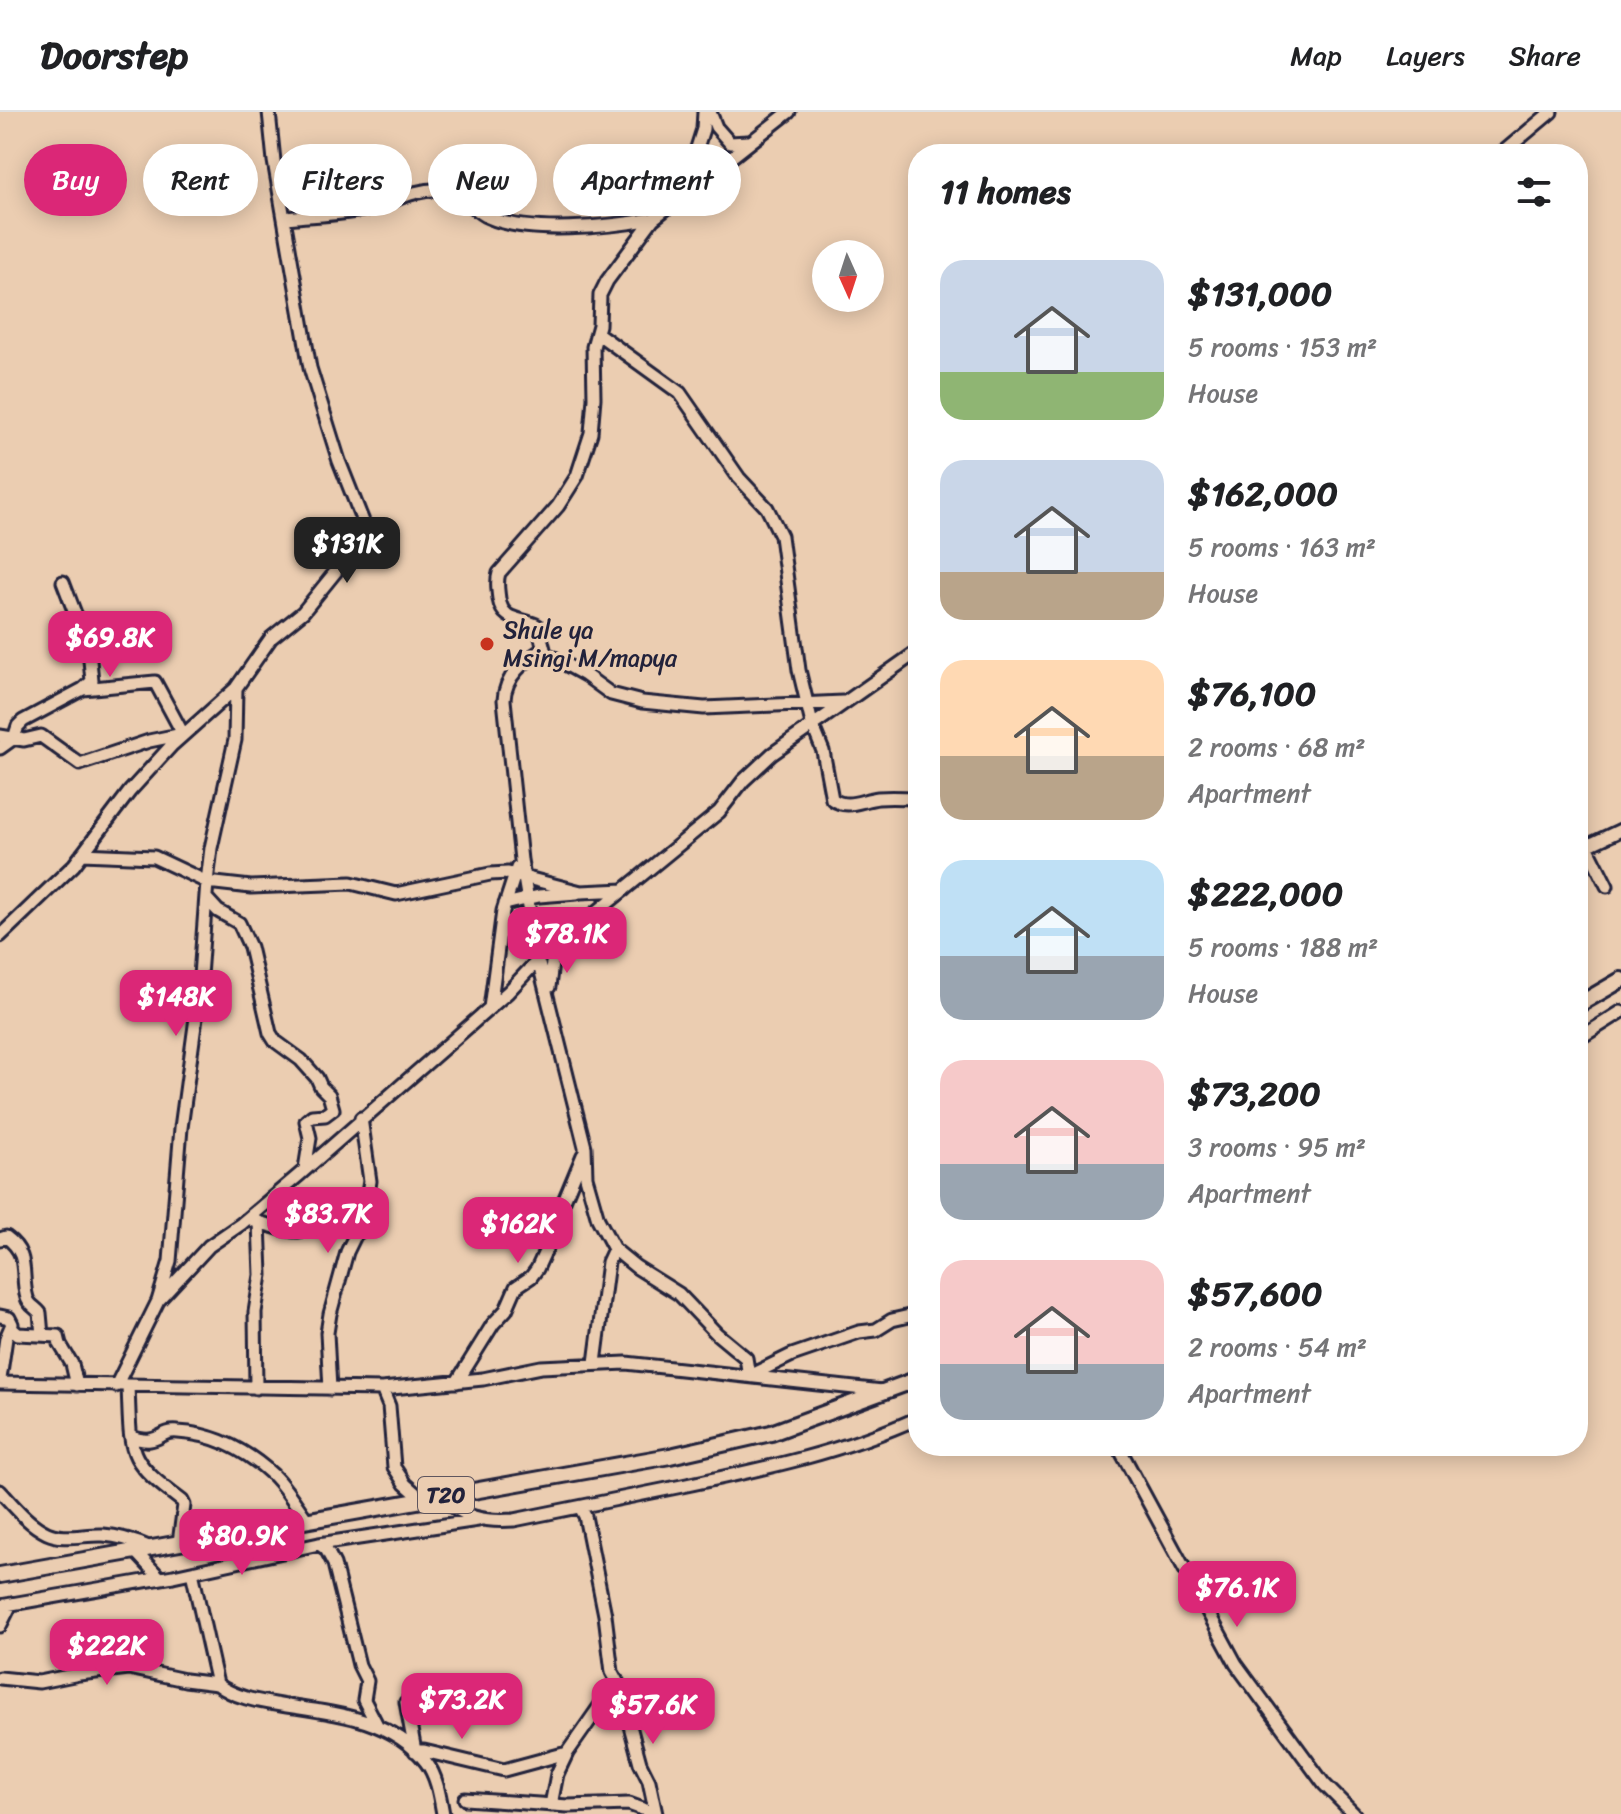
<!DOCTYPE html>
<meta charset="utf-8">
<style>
body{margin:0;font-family:Sriracha,sans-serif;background:#f2f2f2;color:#202124;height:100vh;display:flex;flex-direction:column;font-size:30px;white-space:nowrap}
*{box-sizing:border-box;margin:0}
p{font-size:26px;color:#757577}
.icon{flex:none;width:44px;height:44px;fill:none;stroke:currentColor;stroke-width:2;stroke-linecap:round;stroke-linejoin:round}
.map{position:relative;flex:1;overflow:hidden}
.details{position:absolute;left:908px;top:32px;width:680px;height:1312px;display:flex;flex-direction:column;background:#fff;border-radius:32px;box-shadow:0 4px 20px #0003}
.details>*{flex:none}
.top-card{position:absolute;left:24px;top:32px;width:760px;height:72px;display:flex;gap:16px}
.needle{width:52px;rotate:177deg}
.buttons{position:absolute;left:812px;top:128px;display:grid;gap:16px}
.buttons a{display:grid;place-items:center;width:72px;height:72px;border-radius:50%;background:#fff;box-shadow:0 4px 20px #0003;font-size:40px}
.price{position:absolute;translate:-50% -68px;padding:0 18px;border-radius:16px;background:#db2777;color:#fff;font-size:26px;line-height:52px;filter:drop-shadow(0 2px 4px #0008)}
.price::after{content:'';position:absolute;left:50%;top:48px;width:24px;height:18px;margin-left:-12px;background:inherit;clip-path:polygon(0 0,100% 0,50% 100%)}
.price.current{background:#222;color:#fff}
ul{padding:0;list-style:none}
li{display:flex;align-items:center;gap:24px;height:200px;padding:0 32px}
li span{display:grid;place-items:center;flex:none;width:224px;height:160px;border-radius:24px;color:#555}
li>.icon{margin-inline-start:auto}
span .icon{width:96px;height:96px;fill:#fffc;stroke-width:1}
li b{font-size:34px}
h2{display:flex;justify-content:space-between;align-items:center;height:96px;padding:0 32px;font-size:34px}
.tag{padding:0 28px;border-radius:36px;background:#fff;box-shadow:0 4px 20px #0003;font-size:28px;line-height:72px}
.tag.current{background:#db2777;color:#fff}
header{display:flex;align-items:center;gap:48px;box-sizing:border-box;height:112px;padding:0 40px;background:#fff;border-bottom:2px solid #e0e0e0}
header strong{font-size:38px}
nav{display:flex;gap:44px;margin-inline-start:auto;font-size:28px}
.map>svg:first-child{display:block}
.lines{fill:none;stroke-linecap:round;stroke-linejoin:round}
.minor-casing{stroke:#22223b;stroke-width:17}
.major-casing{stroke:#22223b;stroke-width:20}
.minor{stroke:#ebcdb1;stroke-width:11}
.major{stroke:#ebcdb1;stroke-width:14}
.poi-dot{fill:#c8321e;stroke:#ebcdb1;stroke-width:3}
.labels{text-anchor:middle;stroke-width:7;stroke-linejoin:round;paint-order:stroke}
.shield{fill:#ebcdb1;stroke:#5e555e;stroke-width:2}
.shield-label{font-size:22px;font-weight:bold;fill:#22223b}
.poi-label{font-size:24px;fill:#22223b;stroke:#ebcdb1;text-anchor:start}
</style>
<header>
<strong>Doorstep</strong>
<nav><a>Map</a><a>Layers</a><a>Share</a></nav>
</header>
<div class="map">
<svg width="1621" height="1702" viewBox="0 0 1621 1702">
<rect width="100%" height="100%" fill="#ebcdb1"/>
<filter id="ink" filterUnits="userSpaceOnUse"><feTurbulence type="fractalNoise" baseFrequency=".0125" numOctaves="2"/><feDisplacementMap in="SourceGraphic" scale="16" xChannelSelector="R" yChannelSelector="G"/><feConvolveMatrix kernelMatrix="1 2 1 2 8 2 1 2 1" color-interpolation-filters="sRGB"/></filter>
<g filter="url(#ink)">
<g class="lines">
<defs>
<path id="minor" d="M710 0 716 15 730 31 748 30
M789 0 653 107 607 169 600 183 599 213 593 235 594 286 591 321 577 364 558 394 499 461C496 470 498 478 499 487 503 511 521 505 538 514L545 541 585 563 611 582 642 590 704 596 843 590
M1501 42 1551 0
M683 80 703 17 704 0
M286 106C313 103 344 103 371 96 394 89 416 76 442 78 460 78 472 98 488 105 528 123 610 115 652 107
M597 221 680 281 739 366 767 396 781 424 799 558 812 612 823 639 832 687C847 698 861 688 878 686 891 685 905 686 918 686
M543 537C524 550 505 563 504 588L521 748 538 848 585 1035 586 1065 598 1107 614 1137 636 1155 679 1182 717 1222 746 1246 749 1264 792 1243 859 1220 876 1218 892 1208 918 1202
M0 624 24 628 41 624 80 652 149 629 183 622 155 570 83 577
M0 636 14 626 18 614 23 609 83 577 92 569 89 538 63 470
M82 742 154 745 207 770 251 775 351 771 396 782 490 762 508 761 581 780 624 778
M1607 774 1587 734 1621 718
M207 787 218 799 239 811 250 835 270 921 275 929 301 948 317 966 321 975 329 983 333 997 325 1003 312 1004 306 1009 310 1026 305 1057
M505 792 539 784 577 781
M0 824 74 753 130 679 171 634 236 576 271 526 303 500 337 458 347 438 364 418V412L339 349 310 256 274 49 269 0
M549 875 554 835
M490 896 503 799 517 756
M1578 927 1621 900
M254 1109C268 1112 285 1120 298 1119 323 1117 332 1095 358 1121
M0 1127 6 1125C31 1143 20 1163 27 1186 29 1193 35 1195 40 1201L42 1223
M158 1189 209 1134 241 1112 299 1063 508 880 538 848 719 700 743 669 772 642 918 539
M0 1204 9 1206 12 1212 6 1226 0 1267
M11 1216 18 1222 58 1224 60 1232 72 1252 77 1273
M595 1251 608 1150 614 1137
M457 1270 493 1212 506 1198 516 1175 531 1165 537 1157 548 1133 552 1110 563 1091 583 1043
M0 1271 382 1277 483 1267 541 1255 626 1251 882 1279
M116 1274 158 1189 170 1149 181 1016 198 891 207 770 211 736 235 628 236 576
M128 1274C131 1343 125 1346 182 1389L184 1393 179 1431
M256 1276 255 1200 261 1163 259 1110
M330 1277 327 1221 330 1202 347 1140 364 1105 370 1069 361 1006
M382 1277 389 1294 394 1355 405 1372 422 1387
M131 1325C161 1335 157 1318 178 1320 213 1322 246 1338 273 1363 286 1376 296 1393 307 1408
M1118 1334 1236 1552 1324 1672 1354 1702
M0 1379C14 1394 28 1412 47 1421 64 1429 84 1422 103 1423 121 1424 135 1429 151 1436
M441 1384C462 1406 484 1410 514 1408 570 1397 626 1385 682 1374 763 1357 843 1340 918 1306
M319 1432 326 1437 334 1452 359 1553 367 1569 364 1588 377 1613
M135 1439 160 1466
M192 1460 217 1572C236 1587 263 1590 287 1594 335 1601 393 1607 426 1650 437 1664 440 1685 443 1702
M0 1494 173 1464 319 1432 478 1408
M0 1514 11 1492
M0 1566 39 1570 79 1562 129 1556 185 1568 217 1572
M619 1573 640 1651 649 1669 656 1702
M406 1590 415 1639H424L504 1658 567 1641 609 1581 619 1573 612 1560 605 1503 585 1404 580 1395
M465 1687 568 1694 629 1692 656 1702
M551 1693 557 1662 567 1641"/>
<path id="major" d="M1578 893 1621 868
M0 1463 670 1344 771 1321 918 1267"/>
</defs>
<use href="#minor" class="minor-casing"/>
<use href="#major" class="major-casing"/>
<use href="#minor" class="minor"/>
<use href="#major" class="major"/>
</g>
</g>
<circle class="poi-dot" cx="487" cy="532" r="8"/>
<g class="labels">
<rect class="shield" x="418" y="1365" width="56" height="36" rx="6"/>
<g class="shield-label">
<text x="446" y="1391">T20</text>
</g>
<g class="poi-label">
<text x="503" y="526">Shule ya<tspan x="503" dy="28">Msingi M/mapya</tspan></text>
</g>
</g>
</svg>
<div class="buttons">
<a><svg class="needle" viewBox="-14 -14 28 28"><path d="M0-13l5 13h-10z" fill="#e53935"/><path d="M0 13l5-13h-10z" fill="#757577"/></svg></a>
</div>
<b class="price current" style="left:347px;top:473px">$131K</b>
<b class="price" style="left:110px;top:567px">$69.8K</b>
<b class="price" style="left:567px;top:863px">$78.1K</b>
<b class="price" style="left:176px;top:926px">$148K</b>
<b class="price" style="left:328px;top:1143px">$83.7K</b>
<b class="price" style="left:518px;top:1153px">$162K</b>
<b class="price" style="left:242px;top:1465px">$80.9K</b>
<b class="price" style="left:1237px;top:1517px">$76.1K</b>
<b class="price" style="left:107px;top:1575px">$222K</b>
<b class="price" style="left:462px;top:1629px">$73.2K</b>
<b class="price" style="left:653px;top:1634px">$57.6K</b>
<div class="top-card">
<a class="tag current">Buy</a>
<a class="tag">Rent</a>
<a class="tag">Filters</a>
<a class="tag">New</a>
<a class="tag">Apartment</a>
</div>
<section class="details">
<h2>11 homes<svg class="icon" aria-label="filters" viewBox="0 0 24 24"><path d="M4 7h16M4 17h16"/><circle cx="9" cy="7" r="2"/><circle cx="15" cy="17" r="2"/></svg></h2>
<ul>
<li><span style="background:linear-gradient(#c9d6e8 70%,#8fb573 0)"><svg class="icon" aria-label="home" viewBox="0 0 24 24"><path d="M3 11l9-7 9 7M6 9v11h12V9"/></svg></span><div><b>$131,000</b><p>5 rooms · 153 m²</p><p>House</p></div></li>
<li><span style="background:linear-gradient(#c9d6e8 70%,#b9a48a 0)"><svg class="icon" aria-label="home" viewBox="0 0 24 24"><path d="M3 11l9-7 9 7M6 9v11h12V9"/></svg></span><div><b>$162,000</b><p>5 rooms · 163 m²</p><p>House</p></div></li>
<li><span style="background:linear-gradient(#ffd9b3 60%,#b9a48a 0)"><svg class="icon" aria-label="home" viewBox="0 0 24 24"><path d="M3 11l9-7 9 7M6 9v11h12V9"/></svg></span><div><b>$76,100</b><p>2 rooms · 68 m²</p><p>Apartment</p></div></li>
<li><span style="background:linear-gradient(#bfe0f5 60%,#9aa5b1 0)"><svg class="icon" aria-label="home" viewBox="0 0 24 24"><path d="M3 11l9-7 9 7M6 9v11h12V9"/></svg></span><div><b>$222,000</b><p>5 rooms · 188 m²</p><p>House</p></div></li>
<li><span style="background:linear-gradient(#f6c9c9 65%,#9aa5b1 0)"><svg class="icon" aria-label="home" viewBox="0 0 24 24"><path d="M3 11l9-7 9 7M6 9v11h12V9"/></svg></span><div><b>$73,200</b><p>3 rooms · 95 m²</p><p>Apartment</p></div></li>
<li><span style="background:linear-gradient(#f6c9c9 65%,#9aa5b1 0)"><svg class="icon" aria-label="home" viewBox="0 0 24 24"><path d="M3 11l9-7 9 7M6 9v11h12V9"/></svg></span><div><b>$57,600</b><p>2 rooms · 54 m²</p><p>Apartment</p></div></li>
</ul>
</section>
</div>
